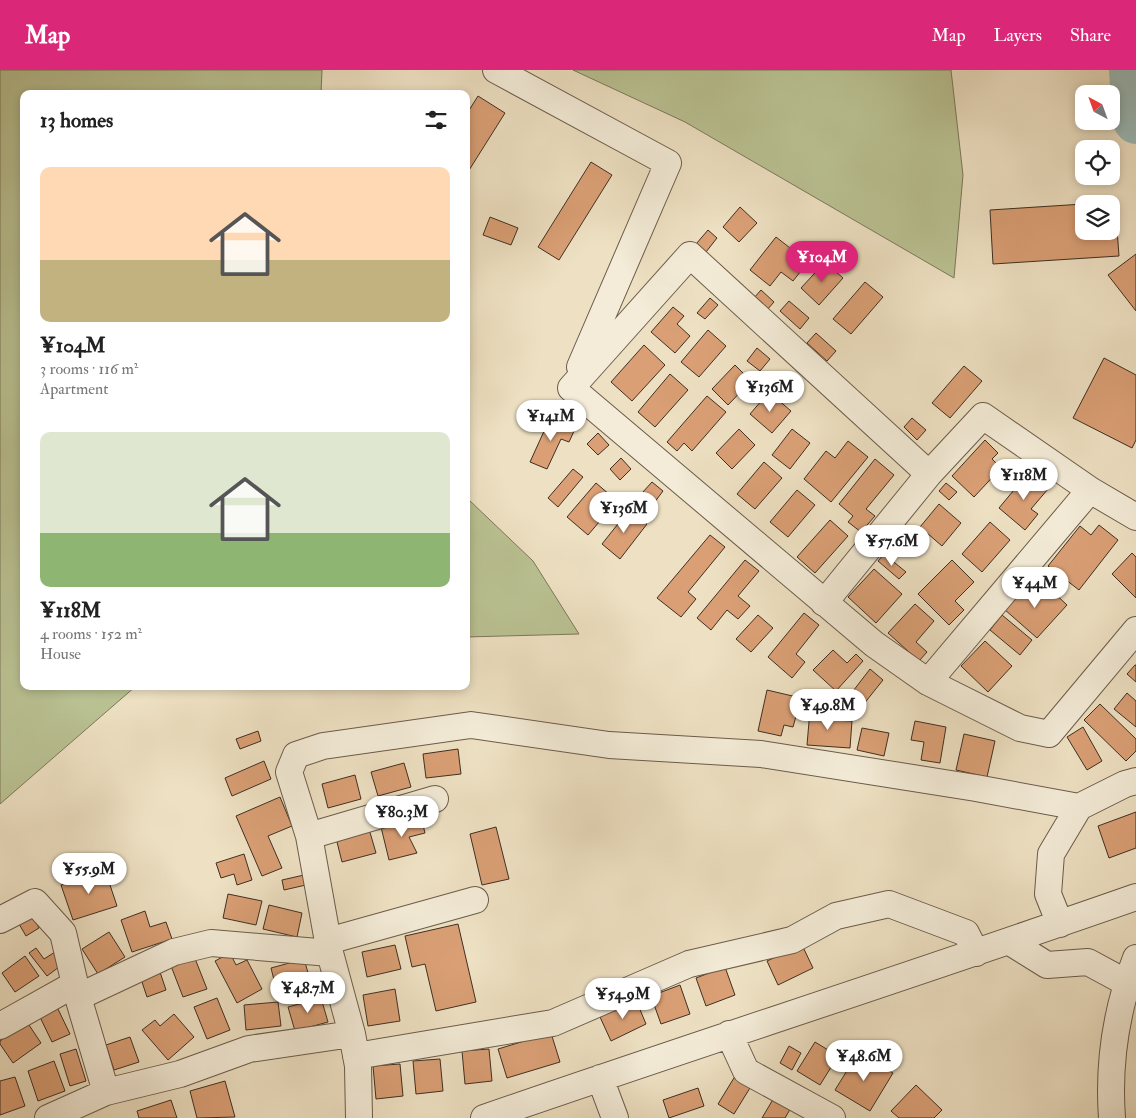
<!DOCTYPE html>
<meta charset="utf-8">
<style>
body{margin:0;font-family:"IM FELL Double Pica",serif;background:#f2f2f2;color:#222;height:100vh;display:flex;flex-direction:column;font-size:19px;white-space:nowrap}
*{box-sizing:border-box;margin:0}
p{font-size:16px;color:#767676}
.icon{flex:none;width:28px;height:28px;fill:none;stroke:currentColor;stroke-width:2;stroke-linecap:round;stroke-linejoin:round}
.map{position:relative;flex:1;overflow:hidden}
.drawer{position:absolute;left:20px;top:20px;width:450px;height:600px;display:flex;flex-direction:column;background:#fff;border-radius:10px;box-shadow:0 2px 8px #0003}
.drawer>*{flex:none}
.needle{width:32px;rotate:319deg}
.buttons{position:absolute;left:1075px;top:15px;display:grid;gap:10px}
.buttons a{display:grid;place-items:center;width:45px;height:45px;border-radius:10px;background:#fff;box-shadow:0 2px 8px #0003;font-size:25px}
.price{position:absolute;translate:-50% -42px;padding:0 11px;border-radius:18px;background:#fff;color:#222;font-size:16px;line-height:32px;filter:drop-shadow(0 1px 2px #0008)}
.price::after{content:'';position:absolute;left:50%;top:30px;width:15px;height:11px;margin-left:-8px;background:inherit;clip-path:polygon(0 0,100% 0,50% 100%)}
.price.selected{background:#db2777;color:#fff}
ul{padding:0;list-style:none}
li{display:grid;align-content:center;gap:10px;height:265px;padding:0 20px}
li span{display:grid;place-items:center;height:155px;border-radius:10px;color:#555}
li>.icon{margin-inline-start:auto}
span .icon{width:90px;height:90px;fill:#fffc;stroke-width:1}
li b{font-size:21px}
h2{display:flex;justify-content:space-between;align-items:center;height:60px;padding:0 20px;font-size:21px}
header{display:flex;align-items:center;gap:30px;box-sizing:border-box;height:70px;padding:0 25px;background:#db2777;color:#fff}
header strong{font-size:24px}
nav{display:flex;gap:28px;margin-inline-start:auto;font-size:18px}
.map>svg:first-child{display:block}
.green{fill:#bac293;stroke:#7c785b}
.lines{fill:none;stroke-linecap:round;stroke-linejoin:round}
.river{stroke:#9bbcba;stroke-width:44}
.building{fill:#da9f75;stroke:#3f2f23;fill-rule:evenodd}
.minor-casing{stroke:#6b5c4b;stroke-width:28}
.minor{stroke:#f4ecd8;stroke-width:26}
</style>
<header>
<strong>Map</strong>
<nav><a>Map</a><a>Layers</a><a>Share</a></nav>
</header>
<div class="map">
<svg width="1136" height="1048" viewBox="0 0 1136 1048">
<rect width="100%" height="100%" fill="#eee1c3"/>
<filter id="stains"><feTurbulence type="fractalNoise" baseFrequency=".004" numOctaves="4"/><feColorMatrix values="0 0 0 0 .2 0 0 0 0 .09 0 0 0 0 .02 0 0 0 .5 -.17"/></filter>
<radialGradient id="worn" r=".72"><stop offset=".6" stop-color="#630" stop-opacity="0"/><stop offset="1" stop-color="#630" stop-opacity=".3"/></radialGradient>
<path class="green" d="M0 0H322L321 24H24V616H136L0 734Z
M573 0H951L963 105 954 208 685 52Z
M466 423 468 429 533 491 579 564 466 567Z"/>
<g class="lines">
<path class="river" d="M1131 0 1134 49 1136 52"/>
</g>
<path class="building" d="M478 26 505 43 466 105V45Z
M591 92 612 105 559 190 538 177Z
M1115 132 1119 186 993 194 990 140ZM1084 134H1111V161H1084Z
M740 137 757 153 739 172 723 157Z
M490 147 518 158 511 175 483 165Z
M708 160 717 168 706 182 696 174Z
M776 167 808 192 793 211 781 202 770 216 750 200Z
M1136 184V241L1108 205Z
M825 192 843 208 819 235 801 218Z
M865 212 883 227 851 264 833 249Z
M761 220 774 232 766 241 753 229Z
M710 228 718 235 705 249 697 243Z
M789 231 809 248 800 259 780 241Z
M673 237 684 246 677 254 690 266 675 283 651 262Z
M708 260 726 276 699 307 681 292Z
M816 263 836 281 827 291 807 273Z
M644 275 665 295 632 331 611 312Z
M757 278 770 289 760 301 747 291Z
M1104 288 1136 305V370L1132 378 1073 348Z
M735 295 751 311 728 335 712 319Z
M964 296 982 311 950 348 932 333Z
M670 304 688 320 655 357 638 342Z
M769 322 791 341 772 363 750 344Z
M707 326 726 342 692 381 684 373 677 381 667 372Z
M550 348 575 359 569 372 561 369 547 399 530 392Z
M912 348 926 360 917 370 904 357Z
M739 359 755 375 732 399 716 383Z
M792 359 810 373 790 399 772 385Z
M598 363 609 375 598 385 587 374Z
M985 370 998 383 992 389 1001 398 974 427 952 406Z
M848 371 868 387 831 432 804 409 826 381 835 388Z
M621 388 631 399 620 410 610 399Z
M875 389 894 405 866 439 875 446 861 462 848 452 853 446 839 434Z
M764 392 782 408 755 439 737 424Z
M573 399 583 407 558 437 548 428Z
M1028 403 1048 419 1031 439 1038 444 1025 460 999 438Z
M652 412 663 421 654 433 642 423Z
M596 413 617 431 588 465 567 447Z
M946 413 957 422 949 430 939 421Z
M797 420 815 435 788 467 770 452Z
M939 434 961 453 942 476 920 457Z
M629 440 647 454 620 489 602 474Z
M830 450 848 466 815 503 797 487Z
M990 452 1010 470 982 502 962 484Z
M1099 455 1118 470 1079 520 1048 496 1080 456 1091 465Z
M710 465 725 477 688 522 696 529 681 547 657 528Z
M1132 483 1136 487V528L1112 504Z
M884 484 906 502 899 509 878 491Z
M745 490 759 501 738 526 750 536 738 549 727 540 711 560 697 548Z
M952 490 974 512 955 531 964 540 949 555 918 524Z
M874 499 902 524 876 553 848 527Z
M1043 500 1053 510 1046 518 1036 508Z
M1028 512 1045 527 1051 520 1067 535 1037 568 1004 539Z
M915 534 934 551 916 572 927 582 919 591 888 563Z
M804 543 819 555 796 584 805 592 792 608 768 587Z
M758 545 773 558 751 582 736 569Z
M1002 545 1032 570 1020 585 990 560Z
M985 571 1012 596 988 622 961 596Z
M833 580 847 593 856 584 863 591 836 621 813 600Z
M1135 595H1136V612L1127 604Z
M870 599 883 610 863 635 850 625Z
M767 620 801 628 793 657 784 655 781 666 758 661Z
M1127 623 1136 631V657L1114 639Z
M1100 634 1136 669V681L1126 691 1084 650Z
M810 640 833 642V650L852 651 850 678 807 675Z
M915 651 946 657 940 693 921 690 924 672 911 670Z
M1083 657 1102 691 1087 700 1067 667Z
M862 658 889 663 884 686 857 680Z
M258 661 261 671 240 679 236 669Z
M964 664 995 671 987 707 956 700Z
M458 679 461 704 426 708 423 684Z
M264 691 271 709 232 726 225 708Z
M404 693 411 717 378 726 371 702Z
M355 705 361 729 328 738 322 714Z
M280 727 292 756 268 766 282 798 262 806 236 746Z
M1136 742V778L1109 788 1098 756Z
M421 747 425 763 409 767 417 783 389 790 381 757Z
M496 757 509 809 482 815 470 764Z
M369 759 376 783 342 792 336 768Z
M244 784 252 810 237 815 234 804 221 808 216 793Z
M105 800 117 836 73 850 61 815Z
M304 805 306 815 284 820 282 810Z
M228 824 262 831 256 855 223 848Z
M269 835 302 843 297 867 263 859Z
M145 841 150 857 166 852 172 869 132 882 121 850Z
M33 846 39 858 26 866 19 854Z
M458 854 476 932 436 941 425 894 412 897 405 866Z
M109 862 125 887 98 904 82 879Z
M395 875 401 899 367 907 362 882Z
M802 875 813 898 778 915 767 891Z
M36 878 44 889 55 882 63 894 47 906 29 883Z
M230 883 236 895 247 890 262 919 237 933 215 891Z
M25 886 39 906 15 922 2 903Z
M194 886 207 919 183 927 171 896Z
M304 889 311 913 277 922 271 898Z
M725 897 735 925 706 936 696 908Z
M160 902 166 920 147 927 141 909Z
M680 915 690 944 661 954 651 926Z
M395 919 400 951 368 956 363 925Z
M217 928 230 960 207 969 194 937Z
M321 928 328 952 295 961 288 937Z
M636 930 646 954 611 971 600 947Z
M278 932 281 956 246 960 244 935Z
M57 937 70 964 52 972 39 945Z
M174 944 194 967 168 990 142 960 155 950 160 956Z
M27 952 41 973 13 993 0 974V971Z
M551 963 560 992 507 1008 498 979Z
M130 967 139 992 114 1000 106 975Z
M815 972 838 986 820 1015 797 1001Z
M789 976 801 983 792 1000 780 993Z
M76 979 86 1011 70 1016 60 984Z
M489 979 492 1011 465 1014 462 981Z
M858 983 893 1003 870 1041 835 1020Z
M440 989 443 1021 416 1024 413 991Z
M54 991 65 1021 38 1031 28 1001Z
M400 994 403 1026 376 1029 373 996Z
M737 1003 753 1013 734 1044 718 1034Z
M15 1007 25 1036 0 1045V1011Z
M225 1011 235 1047 197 1048 190 1021Z
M916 1015 942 1040 934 1048H899L891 1041Z
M698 1018 704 1036 669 1048 663 1030Z
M775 1026 792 1036 785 1048H762Z
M171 1030 177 1048H139L137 1041Z"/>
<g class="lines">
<defs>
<path id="minor" d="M496 0 668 93 580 297
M571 318 874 574 928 612 1020 658 1049 664 1136 560
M571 318 690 185 929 404
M824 533 929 404 983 346 1090 420 1136 447
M928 612 1090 420
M309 766 435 729
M0 850 35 832 63 863 78 927 106 1022
M1060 854 1048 824 1051 784 1079 737
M328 871 475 830
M1010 872 1047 895 1088 892 1136 918
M78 927 174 882 211 873 330 883
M0 956 75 914
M729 964 746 1001 832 1048
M356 986 553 953 689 894 792 870 836 846 889 834 966 863 976 883
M600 1008 615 1048
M48 1048 106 1022 180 1004 249 979 352 964
M359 1048 358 996 352 964 330 883 309 766 289 702 296 685 323 676 471 655 609 675 761 684 976 718 1079 737 1125 714 1136 711
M484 1048C701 973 919 903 1136 827
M1112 1048C1108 993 1116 940 1136 888"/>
</defs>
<use href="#minor" class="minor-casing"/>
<use href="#minor" class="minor"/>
</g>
<rect width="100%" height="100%" filter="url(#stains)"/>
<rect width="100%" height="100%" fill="url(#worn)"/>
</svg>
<div class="buttons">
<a><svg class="needle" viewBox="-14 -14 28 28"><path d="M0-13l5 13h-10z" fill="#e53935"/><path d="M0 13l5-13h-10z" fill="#767676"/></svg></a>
<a><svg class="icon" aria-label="locate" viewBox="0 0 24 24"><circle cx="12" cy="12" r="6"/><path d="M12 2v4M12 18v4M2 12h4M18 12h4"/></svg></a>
<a><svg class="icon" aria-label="layers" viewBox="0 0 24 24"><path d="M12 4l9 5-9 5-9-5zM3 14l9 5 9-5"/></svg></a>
</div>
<b class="price selected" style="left:822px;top:213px">¥104M</b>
<b class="price" style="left:770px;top:343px">¥136M</b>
<b class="price" style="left:551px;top:372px">¥141M</b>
<b class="price" style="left:1024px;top:431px">¥118M</b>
<b class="price" style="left:624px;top:464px">¥136M</b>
<b class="price" style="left:892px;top:497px">¥57.6M</b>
<b class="price" style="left:1035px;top:539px">¥44M</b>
<b class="price" style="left:828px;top:661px">¥49.8M</b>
<b class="price" style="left:402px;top:768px">¥80.3M</b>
<b class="price" style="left:89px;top:825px">¥55.9M</b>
<b class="price" style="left:308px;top:944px">¥48.7M</b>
<b class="price" style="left:623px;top:950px">¥54.9M</b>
<b class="price" style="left:864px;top:1012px">¥48.6M</b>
<section class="drawer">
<h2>13 homes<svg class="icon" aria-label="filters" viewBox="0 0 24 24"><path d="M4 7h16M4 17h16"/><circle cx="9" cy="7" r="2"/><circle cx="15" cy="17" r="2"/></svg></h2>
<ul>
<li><span style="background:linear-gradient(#ffd9b3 60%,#c2b280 0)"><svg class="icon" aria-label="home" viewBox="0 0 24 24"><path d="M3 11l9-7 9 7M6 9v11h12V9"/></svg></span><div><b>¥104M</b><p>3 rooms · 116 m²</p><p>Apartment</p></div></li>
<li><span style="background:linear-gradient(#dfe7d0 65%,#8fb573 0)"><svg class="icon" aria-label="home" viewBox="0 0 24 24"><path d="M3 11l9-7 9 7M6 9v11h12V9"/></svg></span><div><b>¥118M</b><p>4 rooms · 152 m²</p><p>House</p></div></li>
</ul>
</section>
</div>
